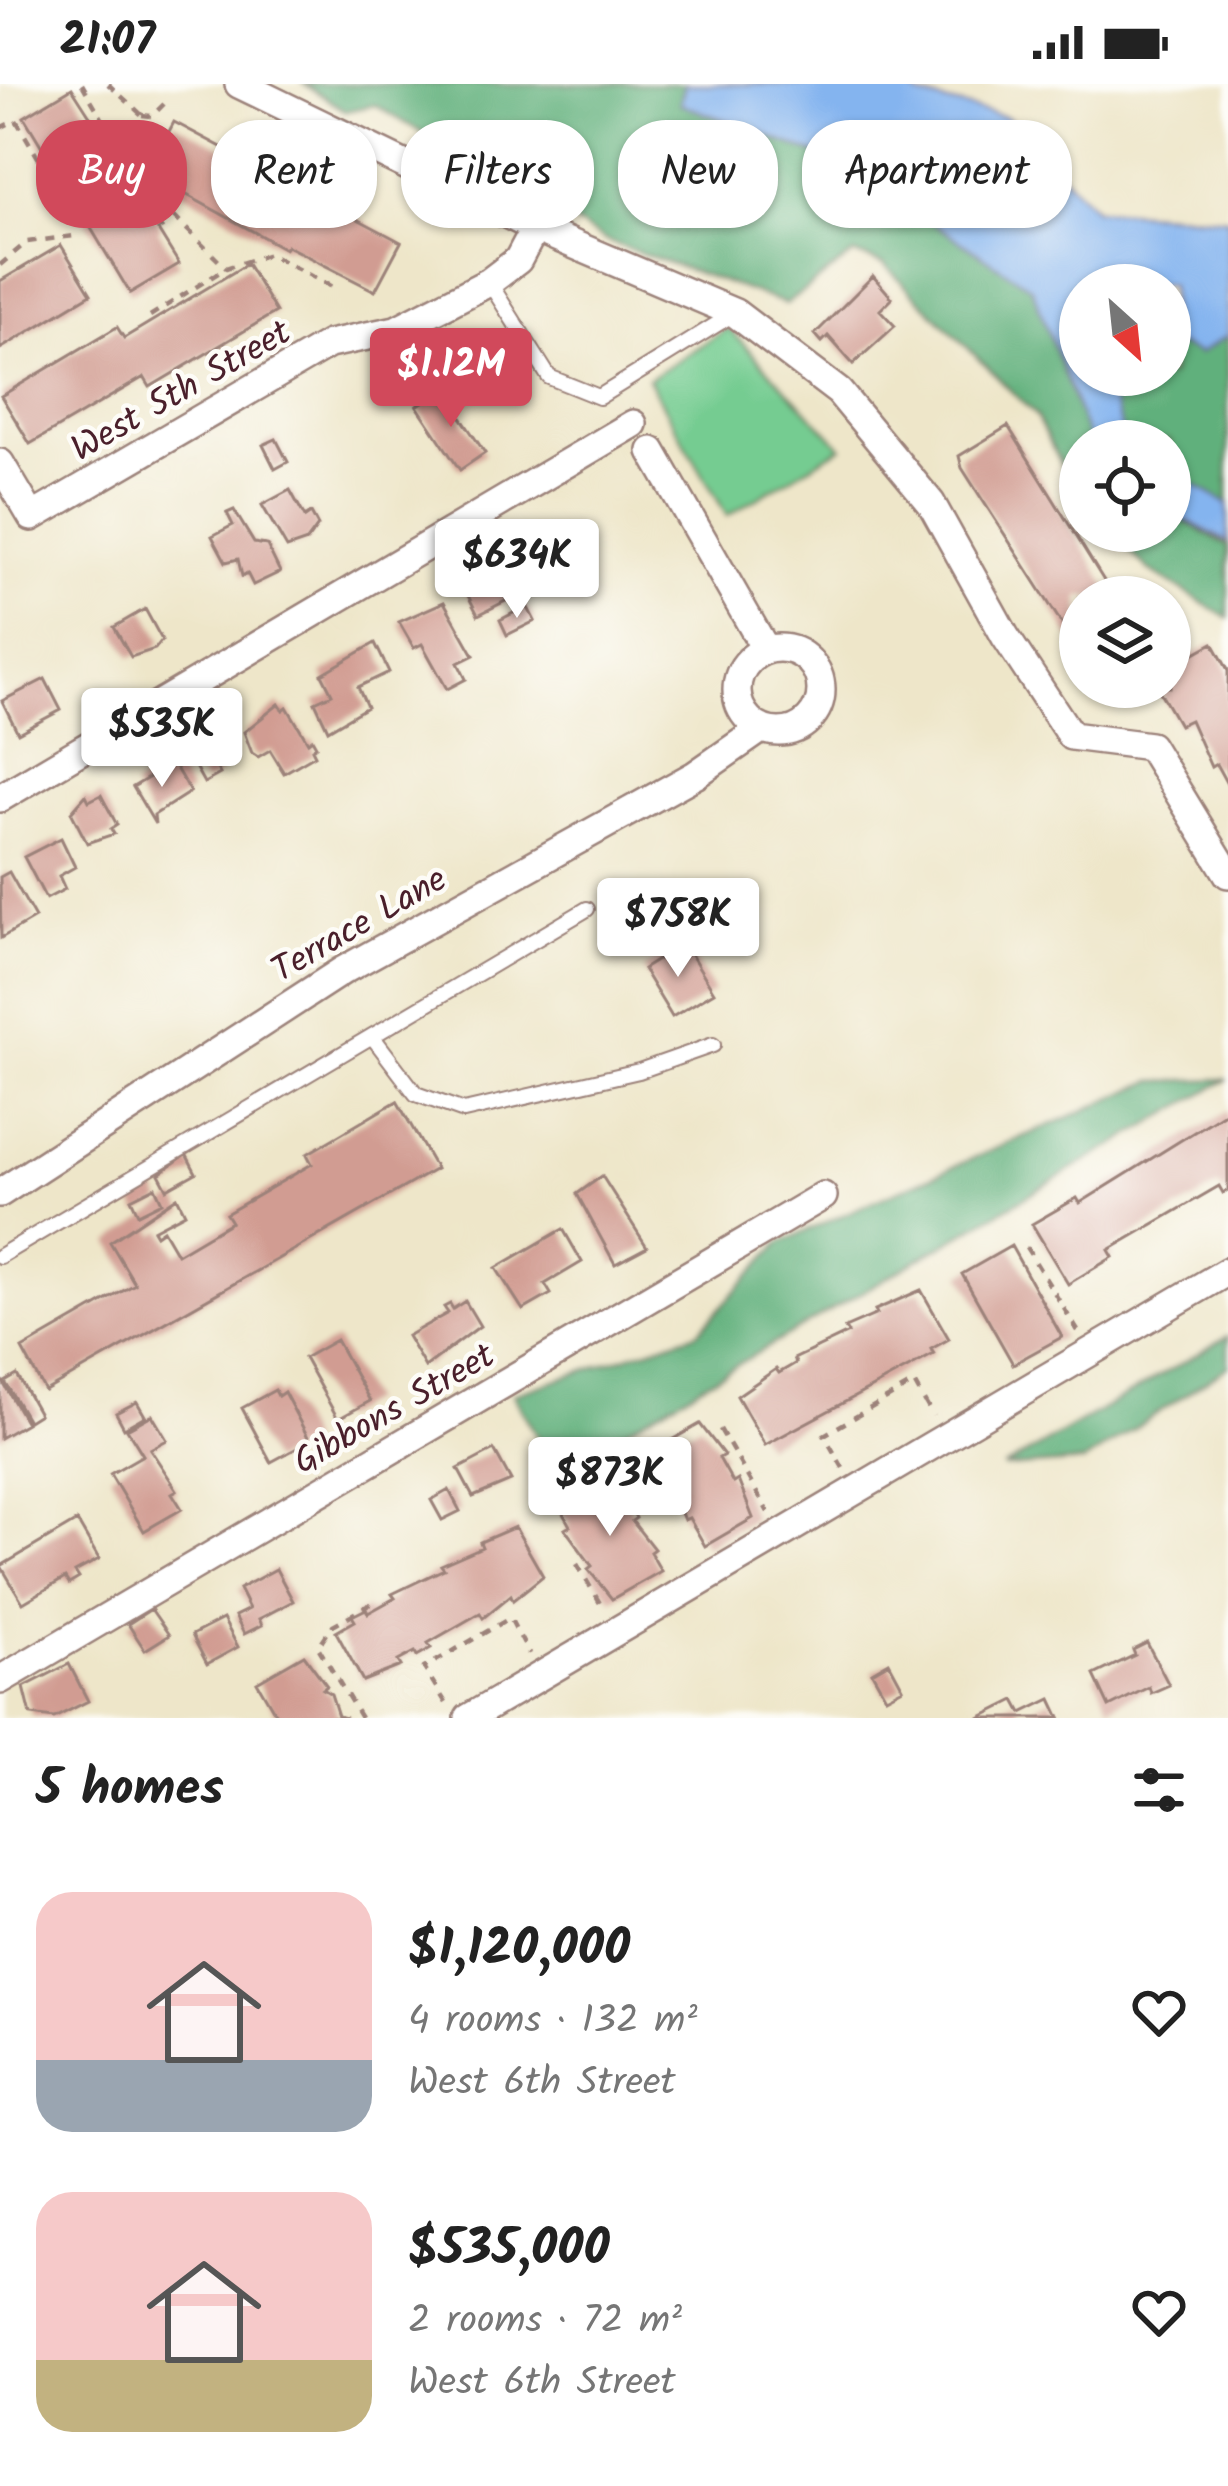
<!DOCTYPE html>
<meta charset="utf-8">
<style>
body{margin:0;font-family:Kalam,sans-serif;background:#f6f6f6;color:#222;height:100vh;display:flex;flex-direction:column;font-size:45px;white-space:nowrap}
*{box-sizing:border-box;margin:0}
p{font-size:39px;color:#767676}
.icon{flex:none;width:66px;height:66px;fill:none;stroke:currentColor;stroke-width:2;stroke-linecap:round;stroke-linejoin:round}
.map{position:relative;height:1634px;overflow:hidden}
.sheet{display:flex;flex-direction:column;background:#fff;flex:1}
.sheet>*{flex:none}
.hud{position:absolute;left:36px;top:36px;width:1158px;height:108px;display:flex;gap:24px}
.needle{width:78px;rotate:153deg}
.fabs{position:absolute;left:1059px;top:180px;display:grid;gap:24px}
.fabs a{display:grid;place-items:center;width:132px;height:132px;border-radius:50%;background:#fff;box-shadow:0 3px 9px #0004;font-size:60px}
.price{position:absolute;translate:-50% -102px;padding:0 27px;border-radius:12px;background:#fff;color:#222;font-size:39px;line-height:78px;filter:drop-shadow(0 3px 6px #0008)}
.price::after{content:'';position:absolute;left:50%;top:72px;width:36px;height:27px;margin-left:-18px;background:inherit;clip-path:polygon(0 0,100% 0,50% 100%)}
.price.selected{background:#d1495b;color:#fff}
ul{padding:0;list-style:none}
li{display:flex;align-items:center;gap:36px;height:300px;padding:0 36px}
li span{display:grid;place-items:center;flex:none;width:336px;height:240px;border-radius:36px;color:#555}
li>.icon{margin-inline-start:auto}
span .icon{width:144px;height:144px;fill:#fffc;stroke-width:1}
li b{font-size:51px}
h2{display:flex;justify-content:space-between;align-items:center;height:144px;padding:0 36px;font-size:51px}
.pill{padding:0 42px;border-radius:48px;background:#fff;box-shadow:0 3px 9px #0004;font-size:42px;line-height:108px}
.pill.selected{background:#d1495b;color:#fff}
.status{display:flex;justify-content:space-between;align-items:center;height:84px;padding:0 60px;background:#fff;direction:ltr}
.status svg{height:33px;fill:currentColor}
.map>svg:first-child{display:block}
.green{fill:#75cc91;stroke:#60765e;stroke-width:3}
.forest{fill:#60b07b;stroke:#556853;stroke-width:3}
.water{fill:#84b4ef;stroke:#676a8d;stroke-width:3}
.building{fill:#d19c92}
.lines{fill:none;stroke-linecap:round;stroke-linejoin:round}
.lane-casing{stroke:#9c827a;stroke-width:18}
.street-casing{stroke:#9c827a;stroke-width:32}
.path{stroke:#9c827a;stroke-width:4.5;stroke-dasharray:9 9;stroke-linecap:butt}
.lane{stroke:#fff;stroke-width:14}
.street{stroke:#fff;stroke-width:27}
.labels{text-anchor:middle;stroke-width:9;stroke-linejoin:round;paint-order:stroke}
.street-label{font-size:36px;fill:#4a1f2b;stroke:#fdfcf7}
</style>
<div class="status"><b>21:07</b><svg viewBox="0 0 49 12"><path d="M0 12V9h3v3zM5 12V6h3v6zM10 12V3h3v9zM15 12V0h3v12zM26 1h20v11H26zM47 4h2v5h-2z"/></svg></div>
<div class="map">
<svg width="1228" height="1634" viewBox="0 0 1228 1634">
<rect width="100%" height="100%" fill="#fdfcf7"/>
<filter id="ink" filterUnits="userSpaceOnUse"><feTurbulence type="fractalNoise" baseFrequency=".00833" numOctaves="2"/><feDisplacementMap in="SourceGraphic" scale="24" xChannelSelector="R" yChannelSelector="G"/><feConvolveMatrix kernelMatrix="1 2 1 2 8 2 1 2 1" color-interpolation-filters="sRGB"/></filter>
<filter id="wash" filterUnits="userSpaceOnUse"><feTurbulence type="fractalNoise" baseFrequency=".004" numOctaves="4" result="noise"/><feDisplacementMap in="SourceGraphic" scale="48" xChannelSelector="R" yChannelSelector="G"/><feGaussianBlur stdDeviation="2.7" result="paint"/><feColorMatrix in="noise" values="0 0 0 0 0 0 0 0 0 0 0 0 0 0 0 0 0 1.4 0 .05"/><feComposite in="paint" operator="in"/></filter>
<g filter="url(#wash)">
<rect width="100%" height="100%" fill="#eee6c9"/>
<path class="green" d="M728 244 842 363 727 432 648 295Z"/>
<path class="forest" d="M304 0H685L680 20 843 80 1032 204 1089 357H1080V418L1036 332 884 180 854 170 786 220 606 157 375 21 346 27Z
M1228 251V420L1170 387V357H1126L1103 301V291H1170V258L1199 270Z
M1170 430 1228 462V534L1149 486 1109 447H1170Z
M1228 995 556 1386 513 1310 697 1249 780 1159 885 1112 1153 997Z
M1228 1252V1282L1084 1378 1003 1384Z"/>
<path class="water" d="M685 0H907L919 12 1007 33 1095 125 1228 134V251L1199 270 1170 258V201H1080V291H1103L1126 357H1089L1032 204 843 80 680 20Z
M1170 387 1228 420V458L1170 428Z"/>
<g id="blocks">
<path class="building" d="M72 4 162 144 158 146 179 180 130 209 24 33Z
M174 38 401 158 375 207 287 162 285 165 147 89Z
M61 161 91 210 0 265V197Z
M247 180 276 228 150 303 144 293 30 360 1 312 117 243 124 254Z
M873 192 892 214 880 226 895 242 853 280 828 252 822 258 815 250Z
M438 241 452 265 431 277 418 253Z
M442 305 485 369 460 386 417 322Z
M1008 342 1114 513H1080V568L962 384 959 372Z
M276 355 288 378 275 385 263 361Z
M290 406 305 433 311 429 318 442 307 457 287 464 262 421Z
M234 426 254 459 267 461 280 488 253 501 247 489 242 492 238 475 226 478 212 452 233 441 227 429Z
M501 480 517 511 478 531 462 500Z
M444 518 474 571 458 579 466 595 447 605 422 560 414 564 399 538Z
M527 522 535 537 507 551 500 536Z
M145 525 162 556 155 565 131 573 114 543Z
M375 559 389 588 358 603 367 623 328 646 315 618 332 610 322 590Z
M1213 559 1228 586V702L1216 680 1211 683 1190 636 1179 641 1157 603H1170V583Z
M45 595 61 626 18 649 2 617Z
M279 620 283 626 287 623 308 658 312 655 316 662 312 665 315 671 284 689 270 666 258 673 252 669 244 648Z
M199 643 203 651 214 645 230 673 215 681 220 690 204 699 184 663 195 656 190 647Z
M173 679 190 708 154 731 155 740 133 703Z
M86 711 89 717 101 711 117 741 111 745 114 750 87 759 71 728Z
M61 754 75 783 59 792 65 805 46 815 24 773Z
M9 788 35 834 1 854 0 793Z
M684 859 714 908 672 933 643 885Z
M397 1017 436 1085 45 1307 22 1265 135 1200 110 1158 177 1113 185 1129 153 1146 156 1151 163 1146 177 1170 231 1138 226 1130 312 1080 307 1070Z
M1228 1027V1106L1223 1109 1219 1102 1109 1166 1113 1173 1068 1200 1032 1140 1077 1114 1080 1119Z
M186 1070 196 1089 167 1105 159 1090Z
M602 1092 647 1163 615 1180 577 1110Z
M155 1103 162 1118 138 1130 131 1115Z
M563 1145 582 1178 545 1200 551 1210 523 1226 496 1184Z
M1011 1162 1062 1253 1013 1280 962 1190Z
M921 1206 949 1255 931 1265 934 1270 765 1361 737 1312 776 1285 779 1289 796 1279 794 1275 848 1249 845 1244 877 1230 875 1226Z
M465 1217 480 1242 425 1283 407 1252 448 1229 444 1223 450 1220 453 1225Z
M336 1256 370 1317 338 1335 304 1274Z
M17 1291 39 1330 28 1337 5 1298Z
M0 1293 26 1339 0 1354Z
M275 1306 278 1312 284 1308 310 1357 271 1378 242 1324Z
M137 1318 145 1332 124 1344 116 1329Z
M152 1331 167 1356 150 1365 177 1406 172 1409 182 1425 144 1447 110 1390 143 1371 127 1345Z
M700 1340 724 1371 719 1374 733 1399 738 1396 753 1434 705 1462 689 1434 684 1436 670 1402 665 1405 657 1391 664 1387 652 1367Z
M494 1366 511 1397 473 1413 458 1385Z
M607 1394 623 1421 628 1419 636 1434 632 1437 654 1465 650 1468 661 1487 612 1515 588 1485 592 1482 565 1445 570 1442 559 1422Z
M449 1406 460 1427 442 1436 431 1416Z
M77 1437 99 1475 75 1488 79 1494 69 1500 65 1494 23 1519 1 1482Z
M515 1443 543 1492 513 1516 511 1511 483 1534 480 1529 428 1559 431 1564 417 1572 415 1568 398 1577 401 1582 363 1597 336 1548 355 1537 352 1532 366 1525 368 1529 395 1514 392 1510 444 1485 441 1481 482 1463 480 1458Z
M276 1485 293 1517 259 1535 262 1541 244 1550 235 1532 249 1525 239 1505Z
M151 1525 169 1551 145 1566 128 1540Z
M223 1535 238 1563 207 1580 192 1551Z
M1147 1559 1169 1601 1151 1609 1149 1603 1109 1623 1094 1591 1135 1571 1133 1566Z
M304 1571 327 1602 323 1605 331 1610 338 1632 346 1634H278L257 1598Z
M889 1578 903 1604 886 1613 872 1588Z
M69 1580 88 1617 54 1634 31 1631 24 1603Z
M1051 1615 1060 1634H979L1015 1616 1022 1629Z"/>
</g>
</g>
<g filter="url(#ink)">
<use href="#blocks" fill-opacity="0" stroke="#9c827a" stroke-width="3"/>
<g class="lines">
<defs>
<path id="lane" d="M489 198 549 293 599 313 735 229
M372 952 416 1010 464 1027 639 987 713 961
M0 1172 587 825"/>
<path id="street" d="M239 0 535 144 735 229 839 308 931 419 1005 552 1071 652 1150 662 1228 790
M652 367 766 566
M0 379 32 433 329 260 396 246 489 198 518 176 535 144
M737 606a42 42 0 1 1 84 0a42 42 0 1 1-84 0Z
M0 714 633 340
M0 1109 342 887 695 691 761 645
M0 1596 823 1112
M469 1634 1228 1187"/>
</defs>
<use href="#lane" class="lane-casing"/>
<use href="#street" class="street-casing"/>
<path class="path" d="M82 0 140 99 226 184 269 170 336 205
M108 0 142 31 136 60 122 65
M142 31 152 32 165 19
M0 44 16 36 57 106
M0 181 27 158 74 152
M150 232 226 184
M1026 1163 1078 1247
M720 1345 768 1428
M843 1384 824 1351 914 1299 933 1332
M577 1480 604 1526
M446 1619 424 1584 510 1534 529 1570
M361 1634 318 1563 333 1541 376 1517"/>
<use href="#lane" class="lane"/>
<use href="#street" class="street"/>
</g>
</g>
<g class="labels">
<g class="street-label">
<text transform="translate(180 305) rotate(-30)" y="13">West 5th Street</text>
<text transform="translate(358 839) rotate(-30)" y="13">Terrace Lane</text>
<text transform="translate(393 1323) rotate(-30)" y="13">Gibbons Street</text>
</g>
</g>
</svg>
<div class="fabs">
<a><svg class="needle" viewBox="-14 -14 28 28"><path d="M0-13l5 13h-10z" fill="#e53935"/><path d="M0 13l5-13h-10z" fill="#767676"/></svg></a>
<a><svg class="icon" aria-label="locate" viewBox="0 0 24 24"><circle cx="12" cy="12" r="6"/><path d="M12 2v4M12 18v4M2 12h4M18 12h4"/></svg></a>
<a><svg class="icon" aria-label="layers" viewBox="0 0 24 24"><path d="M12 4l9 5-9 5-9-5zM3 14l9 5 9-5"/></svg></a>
</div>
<b class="price selected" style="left:451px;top:346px">$1.12M</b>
<b class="price" style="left:517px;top:537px">$634K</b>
<b class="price" style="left:162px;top:706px">$535K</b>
<b class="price" style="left:678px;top:896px">$758K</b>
<b class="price" style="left:610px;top:1455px">$873K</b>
<div class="hud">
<a class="pill selected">Buy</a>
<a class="pill">Rent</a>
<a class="pill">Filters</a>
<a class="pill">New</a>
<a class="pill">Apartment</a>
</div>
</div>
<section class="sheet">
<h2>5 homes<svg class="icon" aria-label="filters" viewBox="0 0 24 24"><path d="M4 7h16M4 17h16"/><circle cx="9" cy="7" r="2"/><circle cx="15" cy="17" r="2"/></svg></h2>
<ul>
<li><span style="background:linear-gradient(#f6c9c9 70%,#9aa5b1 0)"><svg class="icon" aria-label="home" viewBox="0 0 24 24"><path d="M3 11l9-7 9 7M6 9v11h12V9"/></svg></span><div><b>$1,120,000</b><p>4 rooms · 132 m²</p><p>West 6th Street</p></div><svg class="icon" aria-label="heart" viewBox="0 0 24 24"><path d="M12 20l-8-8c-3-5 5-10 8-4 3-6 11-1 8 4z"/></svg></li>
<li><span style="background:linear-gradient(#f6c9c9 70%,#c2b280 0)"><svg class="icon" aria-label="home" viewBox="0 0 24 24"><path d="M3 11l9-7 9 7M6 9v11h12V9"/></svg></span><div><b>$535,000</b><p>2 rooms · 72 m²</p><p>West 6th Street</p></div><svg class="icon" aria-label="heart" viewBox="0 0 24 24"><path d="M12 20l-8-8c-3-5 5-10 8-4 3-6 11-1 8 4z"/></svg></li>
</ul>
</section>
